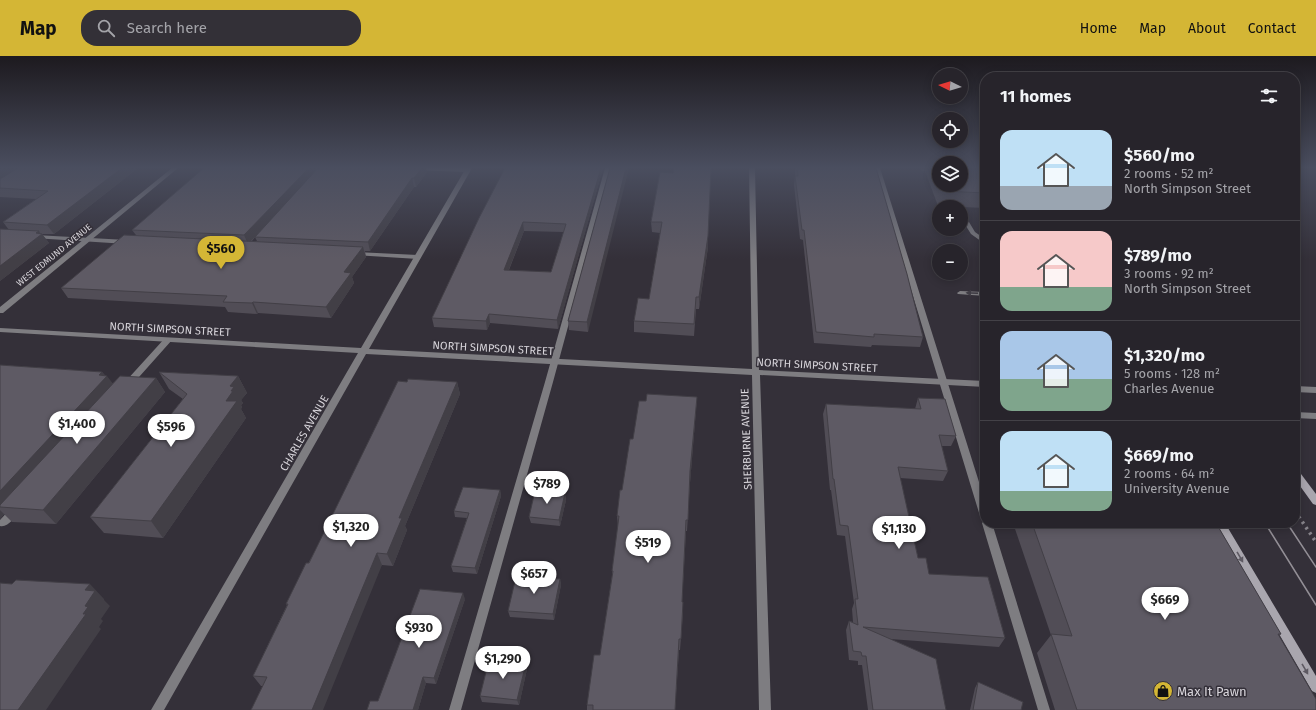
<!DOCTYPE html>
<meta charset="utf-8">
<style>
body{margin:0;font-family:"Fira Sans",sans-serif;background:#333037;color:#f1f3f6;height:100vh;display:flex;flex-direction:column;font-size:15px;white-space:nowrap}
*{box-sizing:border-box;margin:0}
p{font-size:13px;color:#a4a4a9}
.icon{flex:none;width:22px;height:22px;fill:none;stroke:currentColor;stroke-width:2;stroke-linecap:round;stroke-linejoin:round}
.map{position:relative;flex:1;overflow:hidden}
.panel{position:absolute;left:980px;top:16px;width:320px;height:456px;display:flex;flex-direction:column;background:#27242b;border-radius:16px;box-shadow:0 2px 10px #0003,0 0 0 1px #434147}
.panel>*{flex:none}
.needle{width:26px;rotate:275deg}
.fabs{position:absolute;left:932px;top:12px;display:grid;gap:8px}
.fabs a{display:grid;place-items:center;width:36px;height:36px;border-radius:50%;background:#27242b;box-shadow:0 2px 10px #0003,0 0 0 1px #434147;font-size:20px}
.price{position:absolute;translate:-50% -34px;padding:0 9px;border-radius:14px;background:#fff;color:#222;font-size:13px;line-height:26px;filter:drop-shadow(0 1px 2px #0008)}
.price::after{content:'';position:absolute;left:50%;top:24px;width:12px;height:9px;margin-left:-6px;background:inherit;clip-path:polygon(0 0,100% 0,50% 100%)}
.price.current{background:#d4b635;color:#111}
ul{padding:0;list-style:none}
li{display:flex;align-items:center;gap:12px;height:100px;padding:0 20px}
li+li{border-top:1px solid #434147}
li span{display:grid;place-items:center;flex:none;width:112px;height:80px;border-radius:12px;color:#555}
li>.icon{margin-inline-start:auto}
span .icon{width:48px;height:48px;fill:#fffc;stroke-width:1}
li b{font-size:17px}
h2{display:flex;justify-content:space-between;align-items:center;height:48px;padding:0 20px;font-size:17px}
header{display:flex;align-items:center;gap:24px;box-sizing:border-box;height:56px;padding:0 20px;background:#d4b635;color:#111}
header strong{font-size:19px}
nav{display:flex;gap:22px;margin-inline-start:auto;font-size:14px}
.search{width:280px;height:36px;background:#333037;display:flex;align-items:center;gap:10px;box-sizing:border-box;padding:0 14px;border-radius:16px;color:#a4a4a9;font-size:15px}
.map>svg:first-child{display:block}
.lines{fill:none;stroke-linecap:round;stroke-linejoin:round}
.path{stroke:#86838a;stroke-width:3.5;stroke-dasharray:2.5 4;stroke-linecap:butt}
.lane{fill:#7e7d81;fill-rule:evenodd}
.street{fill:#7e7d81;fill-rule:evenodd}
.secondary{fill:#a9a6ae;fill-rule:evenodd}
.tram{stroke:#938f96;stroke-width:1.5}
.wall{fill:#514d56;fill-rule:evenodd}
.shaded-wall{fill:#423f46}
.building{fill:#5e5a64;stroke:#423f46;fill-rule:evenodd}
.oneway{fill:#3f3c44}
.oneway2{fill:#5d5962}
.labels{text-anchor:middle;stroke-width:3;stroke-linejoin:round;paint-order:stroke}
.far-street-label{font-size:9px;fill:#d8d5db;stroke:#343039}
.street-label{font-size:11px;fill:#d8d5db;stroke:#343039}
.near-poi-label{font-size:13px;fill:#d8d5db;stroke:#343039;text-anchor:start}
</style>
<header>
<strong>Map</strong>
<div class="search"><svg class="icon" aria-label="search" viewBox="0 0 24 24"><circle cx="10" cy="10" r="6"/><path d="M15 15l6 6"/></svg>Search here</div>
<nav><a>Home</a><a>Map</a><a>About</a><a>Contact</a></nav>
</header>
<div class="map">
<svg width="1316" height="654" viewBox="0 0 1316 654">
<rect width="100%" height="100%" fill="#343039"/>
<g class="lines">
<path class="path" d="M1295 455 1316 486"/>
<path class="lane" d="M410 112C421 111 463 110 470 114L467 116 413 114Z
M605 112H611L553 326 461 654H449L545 326Z
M874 112H880L985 445V467H992L1050 654H1038L982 467 985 464 982 463 980 460Z
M967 165 969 166 975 176 985 183V188L971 178 964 167Z
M35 179 127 184 130 186 127 188 33 182 32 181Z
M356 196 418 199 421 201 418 203 354 199V197Z
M960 235 985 236V240L958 238 957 237Z
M165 282H171L172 284 131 330H125L124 328 125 326Z
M15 450 18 451 20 454C16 460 8 472 0 470V464L12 451Z"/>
<path class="street" d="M172 112H178L3 257H0V251Z
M466 112H472L369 293 752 313 749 112H755L759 314 985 325V331L760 319 771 654H759L752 319 366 298 164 654H151L358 297 0 276V272L361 292Z
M1295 330 1316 331V337L1295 336Z
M1295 356 1316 357V363L1295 362Z"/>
<path class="secondary" d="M1295 413 1298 414 1316 438V449L1313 448 1295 423Z
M1215 467H1225L1316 620V637L1312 635Z"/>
<path class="tram" d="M1265 467 1316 549
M1287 467 1316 511"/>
</g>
<path class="wall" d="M0 112H138L54 178H42L49 187 0 225V173L9 174 3 166 36 143 0 141Z
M505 112H603L558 273 490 267 487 274 434 271 432 262ZM524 175 564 176 551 216 509 214Z
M610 112 588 276 569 274 568 265Z
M795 112H876L923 281 920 291 872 289 871 291 814 287 803 184 800 183 794 129 795 120Z
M921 112H939V129H961L985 112V152L938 150 925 115H922Z
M427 116 416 131H414L370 195H365L366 201 352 221 354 227 331 262 258 257 257 258 228 256 225 251 68 242 61 232 136 179 132 174ZM255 181 257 185H252Z
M660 116 708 191 699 253H696L694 280 634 276V265L649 243 660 177 652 176 651 166Z
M985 240V248L983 244Z
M0 309 102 316 112 327 156 322 165 336 56 468 12 466 4 458 0 463Z
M159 316 238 320 247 337 241 344 243 347 241 349 242 351 241 353 246 362 163 482 104 477 90 461 183 343 169 333Z
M407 326H457L460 338 405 470 407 474 393 510 382 509 263 630H261L253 620 287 549 286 548Z
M697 341 690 427 687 475H686L682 546 683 557 680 594H679L675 654H587V649L600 599 612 520V515L618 471 617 460 633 383 646 345Z
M918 342 956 380 951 390H941L948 415 943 425 900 422 918 502 929 518 1005 582 999 591 890 583 946 654H868L862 609H858V605L849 604 846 574 849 565 853 566 852 553 854 547 845 480 837 479 831 434H830L823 358 826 348 915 353Z
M500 434 501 440 477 518 453 516 451 510 467 462 455 461 454 455Z
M565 437 566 444 560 470 531 467 529 461Z
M1013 467H1216L1281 578 1279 580 1316 654H1055L1037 597 1051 579Z
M560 523 561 529 554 564 510 561 508 555Z
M465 543 436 628 426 627 418 654H367L378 645Z
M527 613 519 649 482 646 480 640Z
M978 626 1021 654H970L975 632Z"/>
<path class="shaded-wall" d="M6 112H26L0 128V115Z
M122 112H138L54 178 47 169Z
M309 112H320L248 188 244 179Z
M422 112H426L427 116 416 131 414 122Z
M601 112H603L558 273 557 264Z
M626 112H629L588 276 587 266Z
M412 122 414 131 370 195 368 186Z
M523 166 524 175 505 223 504 214Z
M39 175 41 179 42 178 49 187 0 225V210Z
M708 180V191L699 253V241Z
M363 191 366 201 352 221 354 227 331 262 326 251 344 216Z
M253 246 258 257 257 258 252 247Z
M489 258 490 267 487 274 486 265Z
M102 316 106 321 107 320 117 333 0 451V435Z
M238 320 247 337 241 344 243 347 241 349 242 351 241 353 246 362 163 482 151 465 226 345 231 335 230 330Z
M156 322 165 336 56 468 43 454Z
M457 326 460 338 405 470 407 474 393 510 387 498 399 462Z
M697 341 696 353 690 427V415Z
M500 434 501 440 477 518 475 512Z
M565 437 566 444 560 470 559 464Z
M0 454 4 458 0 463Z
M377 497 382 509 323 654H312Z
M560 523 561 529 554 564 553 558Z
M90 528 104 543V544L110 550 101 563 103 565 99 571 101 573 46 654H18L85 550V534Z
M463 537 465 543 436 628 434 622Z
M526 607 527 613 519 649 517 644Z
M423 621 426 627 418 654H413Z"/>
<path class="building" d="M0 112H6L0 115Z
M18 112H122L47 169 3 166 48 135 0 132V123Z
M204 112H309L244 179 132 174Z
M318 112H422L414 122H412L368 186 255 181Z
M505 112H601L557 264 489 258 486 265 432 262 479 162ZM523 166 566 168 551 216 504 214Z
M610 112H626L587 266 568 265Z
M674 112H711L708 180 699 241H696L694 268 634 265 638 242 649 243 662 166H651L660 116 673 117Z
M797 112H876L907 218 923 281 874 278V281L816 276 804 174H802L795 120H798Z
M934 112H939V125Z
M961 112H985V137L943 135 940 129H961Z
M0 173 39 175 36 177 42 178 0 210Z
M124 179 363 191 344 216 351 217 326 251 253 246 252 247 223 246 227 240 61 232Z
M0 309 102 316 99 319 107 320 0 435Z
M159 316 238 320 230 330 234 331 231 335H233L226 345H237L151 465 90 461 187 338Z
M120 320 156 322 43 454 0 451V449Z
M408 323 457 326 399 462H402L387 498 377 497 312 654H317H251L267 621 253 620 288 548H286L306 507H309L398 325 407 326Z
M647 338 697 341 690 415 688 464H686L682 546H683L681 583H679L675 654H593V649H587L594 599H600L613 515H612L619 460H617L620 434H622L630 383H633L639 345H646Z
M918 342 945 343 956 380 939 379 948 415 898 411 918 502H926L929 518 988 521 1005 582 863 571 936 603 946 654H873L866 600H862L861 596 853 595 849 565 858 569 855 543H858L848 470 840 469 834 423H833L826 348 921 353Z
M463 431 500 434 475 512 451 510 469 457 454 455Z
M535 435 565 437 559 464 529 461Z
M1032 467H1216L1281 578H1278L1316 643V654H1077L1051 578 1072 580Z
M516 521 560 523 553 558 508 555Z
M16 524 90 528 85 534 95 535 85 550 88 551 83 558H86L18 654H0V527L12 528Z
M420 533 463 537 434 622 423 621 413 654H367L370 645H378Z
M489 604 526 607 517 644 480 640Z
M978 626 1023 646 1021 654H973Z"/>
<defs><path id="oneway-solid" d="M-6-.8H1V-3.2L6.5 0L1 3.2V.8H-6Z"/></defs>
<use class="oneway" href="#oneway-solid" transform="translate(972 237) rotate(-177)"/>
<g class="oneway2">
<use href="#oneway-solid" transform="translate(1240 501) rotate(60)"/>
<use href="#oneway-solid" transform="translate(1305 613) rotate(60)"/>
</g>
<linearGradient id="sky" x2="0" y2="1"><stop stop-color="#1d1a1f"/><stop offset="0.55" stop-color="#4a4e5f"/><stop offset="1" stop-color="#4a4e5f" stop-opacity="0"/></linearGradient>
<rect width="1316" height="203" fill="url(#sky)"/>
<defs>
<symbol id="shop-disc" viewBox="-11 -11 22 22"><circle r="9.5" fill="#d4b635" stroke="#343039"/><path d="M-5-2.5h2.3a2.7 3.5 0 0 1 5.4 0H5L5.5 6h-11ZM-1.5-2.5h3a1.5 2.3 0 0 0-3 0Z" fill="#111"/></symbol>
</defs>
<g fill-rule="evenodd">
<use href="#shop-disc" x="1152" y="624" width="22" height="22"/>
</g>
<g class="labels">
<g class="far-street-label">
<text transform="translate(54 199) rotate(-39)" y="3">WEST EDMUND AVENUE</text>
</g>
<g class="street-label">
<text transform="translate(170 273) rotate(3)" y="4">NORTH SIMPSON STREET</text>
<text transform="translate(493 292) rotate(3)" y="4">NORTH SIMPSON STREET</text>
<text transform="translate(817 309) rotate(3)" y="4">NORTH SIMPSON STREET</text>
<text transform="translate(304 377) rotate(-60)" y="4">CHARLES AVENUE</text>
<text transform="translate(746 383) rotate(-92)" y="4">SHERBURNE AVENUE</text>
</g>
<g class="near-poi-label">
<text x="1177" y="640">Max It Pawn</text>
</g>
</g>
</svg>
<div class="fabs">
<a><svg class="needle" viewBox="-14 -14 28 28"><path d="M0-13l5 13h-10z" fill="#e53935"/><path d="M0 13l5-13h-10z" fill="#a4a4a9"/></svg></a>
<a><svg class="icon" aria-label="locate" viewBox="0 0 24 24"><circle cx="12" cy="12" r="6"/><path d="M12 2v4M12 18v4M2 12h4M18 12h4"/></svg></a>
<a><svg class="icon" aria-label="layers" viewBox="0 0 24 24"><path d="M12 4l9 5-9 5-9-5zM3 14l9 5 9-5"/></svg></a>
<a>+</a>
<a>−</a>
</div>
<b class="price current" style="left:221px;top:214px">$560</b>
<b class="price" style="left:77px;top:389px">$1,400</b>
<b class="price" style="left:171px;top:392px">$596</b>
<b class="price" style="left:547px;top:449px">$789</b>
<b class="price" style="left:351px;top:492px">$1,320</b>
<b class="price" style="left:899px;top:494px">$1,130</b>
<b class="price" style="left:648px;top:508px">$519</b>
<b class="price" style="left:534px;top:539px">$657</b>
<b class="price" style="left:1165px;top:565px">$669</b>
<b class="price" style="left:419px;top:593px">$930</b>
<b class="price" style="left:503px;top:624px">$1,290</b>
<section class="panel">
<h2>11 homes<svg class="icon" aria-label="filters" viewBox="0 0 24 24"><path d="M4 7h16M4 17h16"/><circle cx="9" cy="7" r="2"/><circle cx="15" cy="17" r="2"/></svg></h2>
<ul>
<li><span style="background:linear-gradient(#bfe0f5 70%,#9aa5b1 0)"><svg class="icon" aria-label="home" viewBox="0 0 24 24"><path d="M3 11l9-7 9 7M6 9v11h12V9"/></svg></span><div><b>$560/mo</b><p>2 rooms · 52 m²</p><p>North Simpson Street</p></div></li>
<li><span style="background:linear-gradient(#f6c9c9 70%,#7fa58c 0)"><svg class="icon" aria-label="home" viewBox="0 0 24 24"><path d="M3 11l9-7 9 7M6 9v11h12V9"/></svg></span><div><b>$789/mo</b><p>3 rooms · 92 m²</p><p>North Simpson Street</p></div></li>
<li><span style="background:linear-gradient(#a9c7e8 60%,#7fa58c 0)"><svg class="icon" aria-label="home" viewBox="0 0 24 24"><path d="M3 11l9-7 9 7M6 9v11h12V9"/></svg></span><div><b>$1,320/mo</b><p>5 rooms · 128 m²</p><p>Charles Avenue</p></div></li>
<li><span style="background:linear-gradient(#bfe0f5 75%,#7fa58c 0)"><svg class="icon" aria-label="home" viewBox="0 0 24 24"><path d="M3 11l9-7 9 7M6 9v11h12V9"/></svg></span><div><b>$669/mo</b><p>2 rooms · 64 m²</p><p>University Avenue</p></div></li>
</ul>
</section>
</div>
